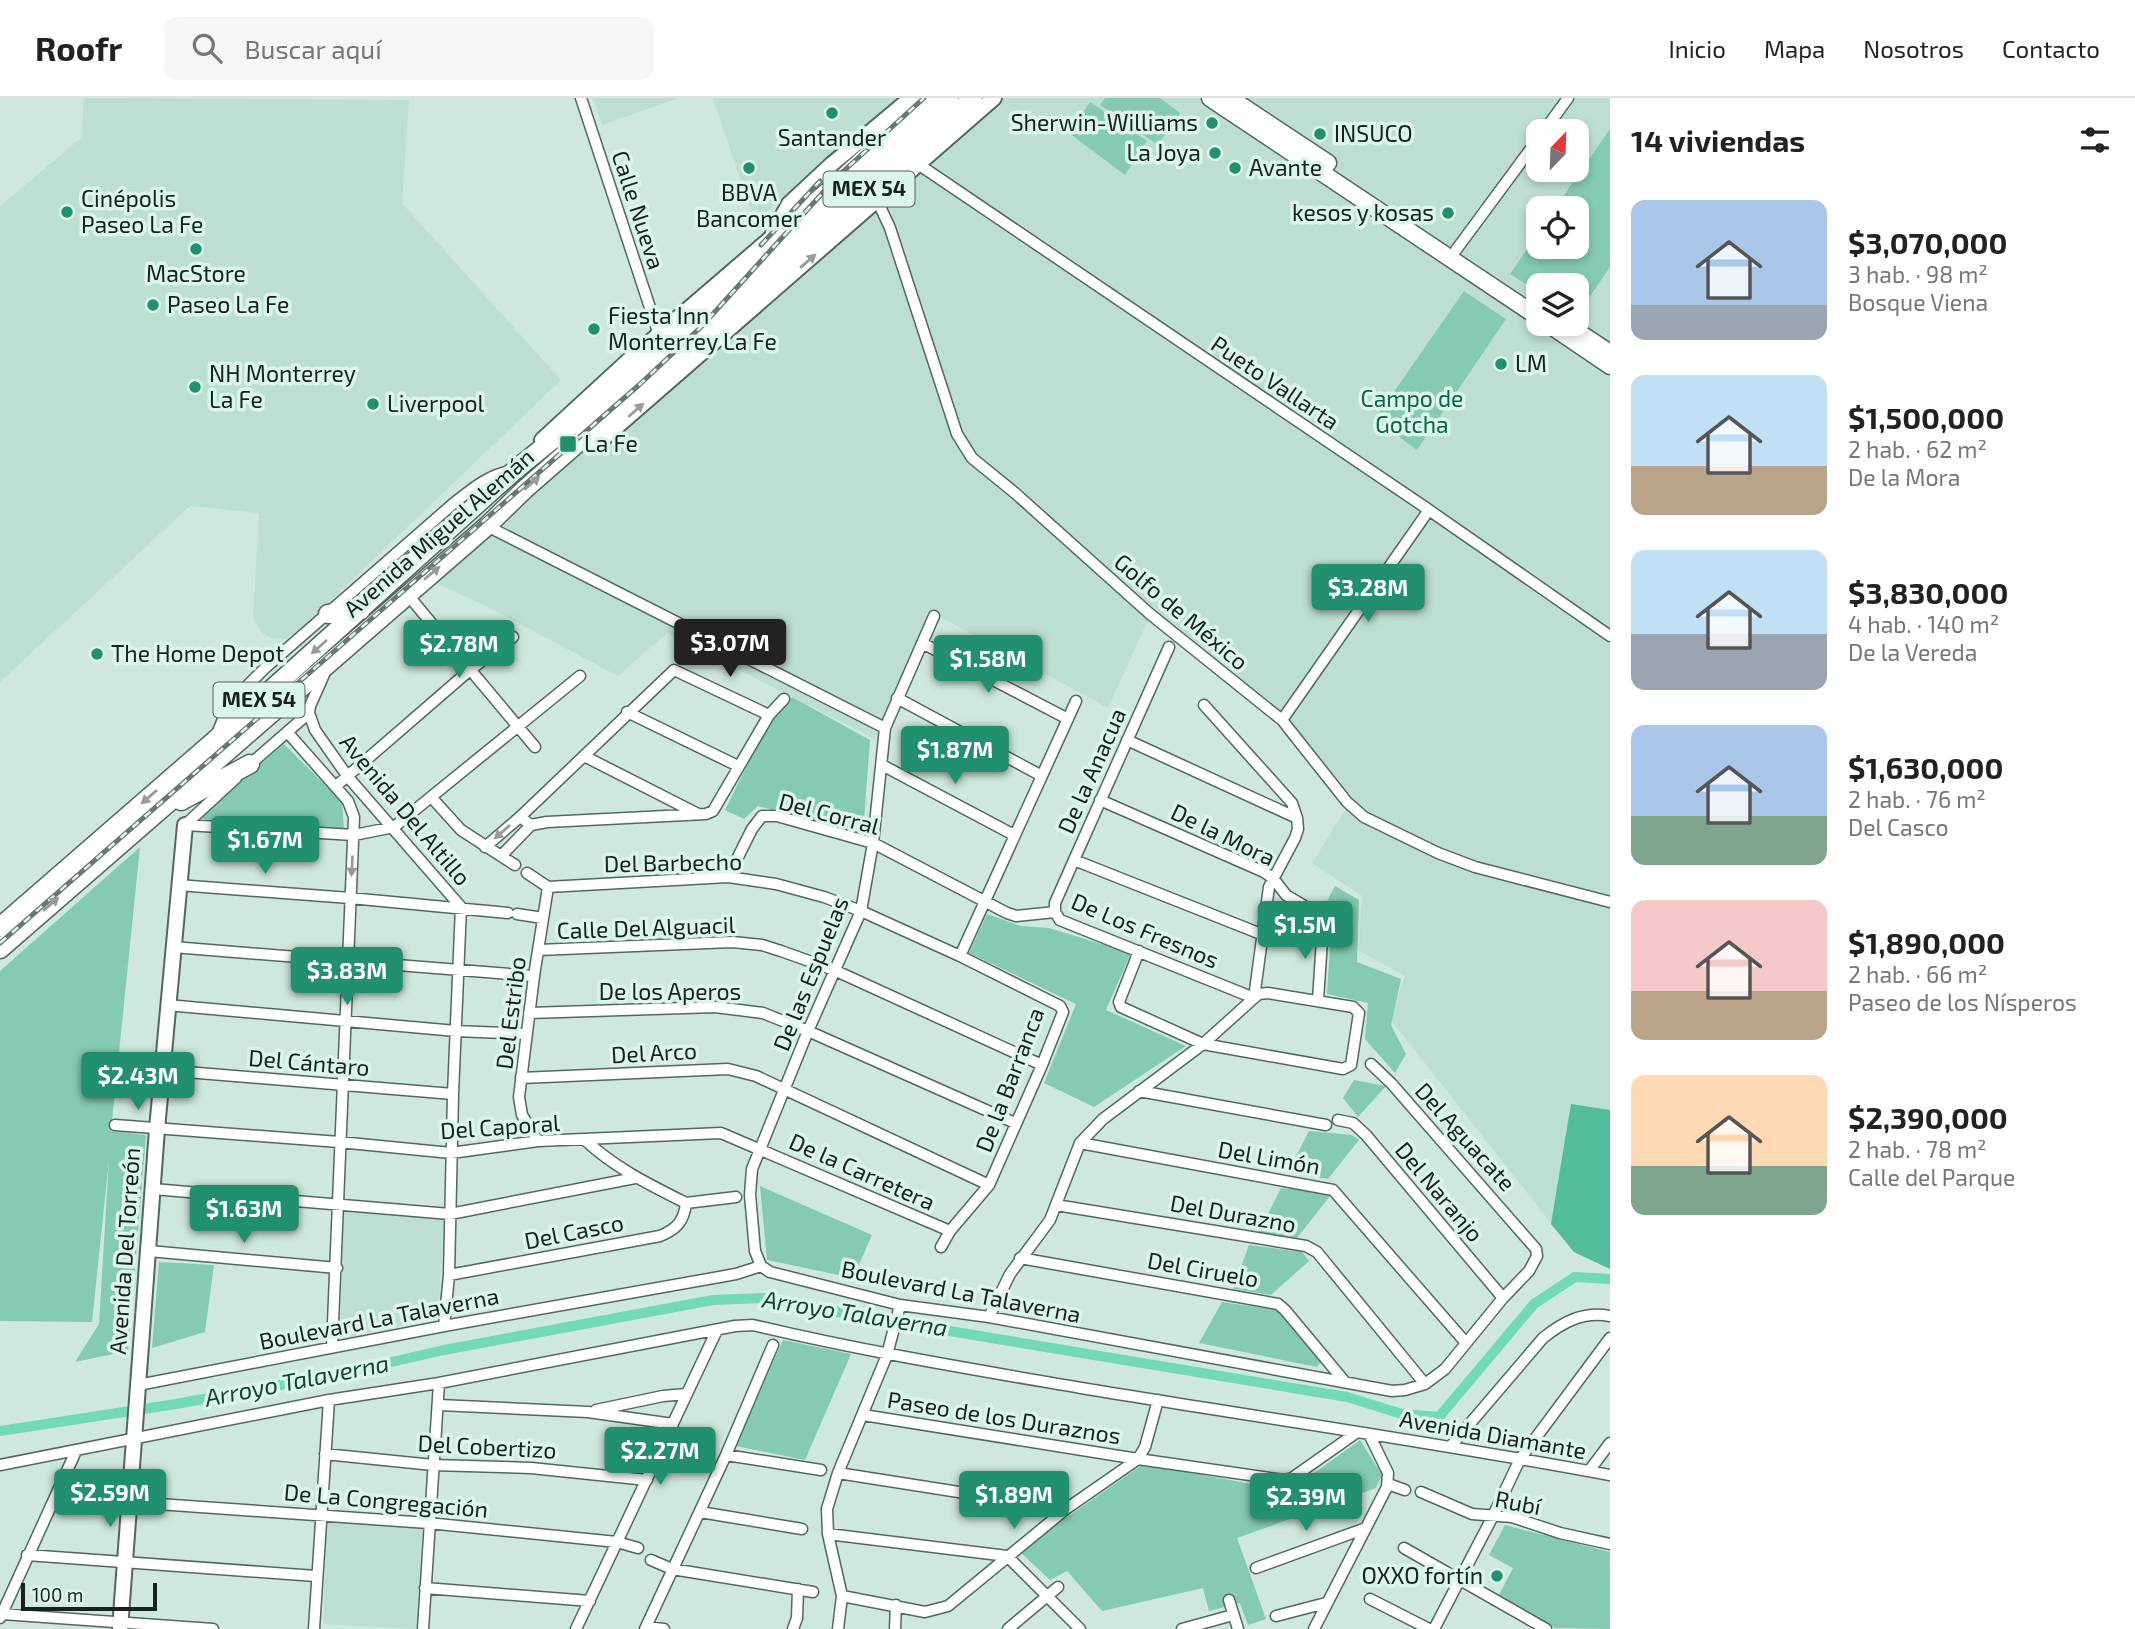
<!DOCTYPE html>
<html lang="es">
<meta charset="utf-8">
<style>
body{margin:0;font-family:"Exo 2",sans-serif;background:#f6f6f6;color:#222;height:100vh;display:flex;flex-direction:column;font-size:26px;white-space:nowrap}
*{box-sizing:border-box;margin:0}
p{font-size:23px;color:#767676}
.icon{flex:none;width:38px;height:38px;fill:none;stroke:currentColor;stroke-width:2;stroke-linecap:round;stroke-linejoin:round}
.map{position:relative;flex:1;overflow:hidden}
.side{display:flex;flex-direction:column;background:#fff;width:525px}
.side>*{flex:none}
.needle{width:46px;rotate:23deg}
.fabs{position:absolute;left:1526px;top:21px;display:grid;gap:14px}
.fabs a{display:grid;place-items:center;width:63px;height:63px;border-radius:14px;background:#fff;box-shadow:0 4px 10px #0003;font-size:35px}
.scale{position:absolute;left:21px;bottom:18px;width:136px;box-sizing:border-box;padding-left:7px;border:4px solid #17211d;border-top:0;font-size:19px;line-height:24px;white-space:nowrap;color:#17211d;-webkit-text-stroke:5px #dbf5ea;paint-order:stroke}
.price{position:absolute;translate:-50% -60px;padding:0 16px;border-radius:7px;background:#219070;color:#fff;font-size:23px;line-height:46px;filter:drop-shadow(0 2px 4px #0008)}
.price::after{content:'';position:absolute;left:50%;top:42px;width:21px;height:16px;margin-left:-10px;background:inherit;clip-path:polygon(0 0,100% 0,50% 100%)}
.price.active{background:#222;color:#fff}
ul{padding:0;list-style:none}
li{display:flex;align-items:center;gap:21px;height:175px;padding:0 21px}
li span{display:grid;place-items:center;flex:none;width:196px;height:140px;border-radius:14px;color:#555}
li>.icon{margin-inline-start:auto}
span .icon{width:84px;height:84px;fill:#fffc;stroke-width:1}
li b{font-size:30px}
h2{display:flex;justify-content:space-between;align-items:center;height:84px;padding:0 21px;font-size:30px}
header{display:flex;align-items:center;gap:42px;box-sizing:border-box;height:98px;padding:0 35px;background:#fff;border-bottom:2px solid #e0e0e0}
header strong{font-size:33px}
nav{display:flex;gap:38px;margin-inline-start:auto;font-size:24px}
.search{width:490px;height:63px;background:#f6f6f6;display:flex;align-items:center;gap:18px;box-sizing:border-box;padding:0 24px;border-radius:14px;color:#767676;font-size:26px}
main{display:flex;flex:1;min-height:0}
.map>svg:first-child{display:block}
.built{fill:#bddfd1;fill-rule:evenodd}
.green{fill:#85cbb1}
.forest{fill:#53bc99}
.lines{fill:none;stroke-linecap:round;stroke-linejoin:round}
.canal{stroke:#72dab6;stroke-width:10}
.street-casing{stroke:#52685f;stroke-width:13}
.secondary-casing{stroke:#52685f;stroke-width:18}
.primary-casing{stroke:#52685f;stroke-width:19}
.highway-casing{stroke:#52685f;stroke-width:21}
.street{stroke:#fff;stroke-width:10}
.secondary{stroke:#fff;stroke-width:14}
.primary{stroke:#fff;stroke-width:16}
.highway{stroke:#fff;stroke-width:18}
.rail-casing{stroke:#687972;stroke-width:5}
.rail{stroke:#dbf5ea;stroke-width:2.5;stroke-dasharray:8;stroke-linecap:butt}
.oneway{fill:#979b99}
.poi-dot{fill:#219070;stroke:#dbf5ea;stroke-width:2.5}
.labels{text-anchor:middle;stroke-width:7;stroke-linejoin:round;paint-order:stroke}
.shield{fill:#dbf5ea;stroke:#52615a;stroke-width:2}
.shield-label{font-size:21px;font-weight:bold;fill:#17211d}
.poi-label{font-size:23px;fill:#17211d;stroke:#dbf5ea;text-anchor:start}
.street-label{font-size:23px;fill:#17211d;stroke:#dbf5ea}
.park-label{font-size:23px;fill:#0f634c;stroke:#dbf5ea}
.water-label{font-size:24px;font-style:italic;fill:#154234;stroke:#dbf5ea}
</style>
<header>
<strong>Roofr</strong>
<div class="search"><svg class="icon" aria-label="search" viewBox="0 0 24 24"><circle cx="10" cy="10" r="6"/><path d="M15 15l6 6"/></svg>Buscar aquí</div>
<nav><a>Inicio</a><a>Mapa</a><a>Nosotros</a><a>Contacto</a></nav>
</header>
<main>
<div class="map">
<svg width="1610" height="1531" viewBox="0 0 1610 1531">
<rect width="100%" height="100%" fill="#cee8dd"/>
<path class="built" d="M84 0 409 2 402 105 561 282 304 528 285 541 270 540 259 532 253 520 259 415 190 408 0 584V108L81 40Z
M593 0H679L602 27Z
M713 0H897L755 125Z
M963 0H1610V1171L1574 1154 1390 921 1405 878 1359 853 1362 798 1312 765 1353 699 1295 631 1150 518 1108 610 933 515 875 641 667 535 618 578 492 511 416 476ZM1538 33H1577V72H1538ZM1538 110H1577V149H1538ZM1538 187H1577V226H1538Z
M344 1113 444 1119 438 1219 340 1241Z
M327 1424 422 1429 416 1531 323 1526Z"/>
<path class="green" d="M1105 0H1160L1180 15 1158 47 1100 7Z
M1090 4 1147 43 1125 77 1069 35Z
M1610 31V169L1577 217V187H1538V194L1510 176 1538 135V149H1577V110H1555Z
M1464 193 1506 221 1417 352 1375 321Z
M792 599 870 642 863 735 758 708 744 721 725 712 772 617Z
M284 646 342 704 344 732 196 721Z
M140 749 111 1033 146 1037 128 1253 75 1264 99 1226 109 1062 92 1224 0 1223V873Z
M1335 788 1359 802 1357 864 1401 881 1391 927 1406 956 1395 975 1365 941 1368 905 1327 896 1332 819 1324 809Z
M987 816 1021 828 1049 830 1131 855 1106 912 1186 948 1094 1009 1044 985 1076 906 969 855Z
M1354 982 1386 988 1358 1019 1343 1000Z
M1309 1033 1352 1037 1359 1042 1328 1081 1288 1074Z
M760 1088 872 1137 853 1180 767 1162Z
M1281 1090 1328 1094 1330 1098 1297 1140 1259 1134Z
M1249 1147 1302 1154 1309 1163 1271 1197 1233 1191Z
M159 1164 214 1167 205 1234 152 1250Z
M1222 1204 1277 1212 1321 1264 1317 1269 1199 1245Z
M783 1242 851 1256 805 1362 736 1348Z
M1360 1342 1382 1377 1376 1390 1237 1440 1266 1521 1248 1527 1240 1505 1209 1513 1203 1490 1102 1513 1067 1473 1050 1482 1019 1453 1143 1366 1289 1393Z
M1505 1427 1610 1454V1531L1555 1530 1499 1497 1513 1470 1489 1457Z"/>
<path class="forest" d="M1571 1006 1610 1012V1171L1574 1154 1551 1126Z"/>
<g class="lines">
<path class="canal" d="M0 1333 176 1306 339 1276 444 1252 713 1202 766 1200 865 1219 1347 1299 1402 1316 1439 1319 1534 1206 1575 1179 1610 1181"/>
<defs>
<path id="street" d="M581 0 659 237
M1544 33 1568 0
M918 66 1429 412 1610 538
M877 102 890 130 957 336 972 360 1015 395 1150 516 1282 622 1347 704 1364 719 1438 755 1475 769 1610 804
M1456 152 1538 41
M487 428 885 630
M407 496 535 649
M922 545 1068 621
M326 572 310 608 309 615 315 632 348 679 461 809 453 996 449 1177 444 1228
M897 600 1042 678
M627 614 738 668
M1282 622 1429 412
M288 635 348 703 354 719 332 1249
M217 636 229 606 265 570 454 405C472 391 488 377 511 373
M1127 642 1297 720
M584 658 698 716
M882 667 1014 737
M247 669 309 615
M336 688 470 572 513 539
M432 700 461 732 515 767
M1100 702 1264 774 1273 780 1286 797 1321 818 1323 826 1318 902
M185 727 354 737 394 729 580 578
M185 727 236 680
M531 727 520 719 674 572 769 617
M531 727 547 724 706 716 713 713 769 617 784 601
M485 749 520 719
M501 758 531 727
M1074 762 1261 836
M527 775 548 789 728 779 776 786 824 799 861 813 960 858 1060 908 1063 914 1042 967 989 1087 950 1133 941 1149
M728 779 752 731 762 718H777L873 745 1007 815 1016 818 1055 814 1060 822 1254 900 1259 896 1268 895 1353 909 1359 915 1351 967 1343 971 1203 946 1121 909 1119 904 1139 853
M178 787 350 800 508 815
M1055 814V805L1074 762 1169 549
M517 816 543 820
M173 849 534 878
M538 852 732 844 762 847 781 853 834 872 1042 967
M960 858 1076 603
M167 907 456 933 526 936
M529 915 715 909 763 915 808 933 1015 1025
M162 972 453 996
M521 980 728 971 756 978 989 1087
M1139 993 1326 1027
M1338 1022 1353 1025 1366 1037 1503 1200
M115 1027 339 1044 451 1055 538 1043 721 1035 950 1133
M585 1042C615 1070 650 1087 686 1105
M538 1043 522 1017 519 999 534 878 548 789
M1080 1045 1333 1092 1466 1245
M153 1091 450 1116 635 1080
M686 1105 736 1099
M1056 1107 1306 1148 1317 1154 1425 1286
M149 1153 337 1170
M1020 1160 1278 1206 1285 1212 1345 1284
M761 1168 770 1174 900 1207 989 1219 1392 1293 1405 1292 1425 1286 1445 1271 1503 1200 1529 1173 1537 1158 1536 1151 1391 985 1371 966
M761 1168 755 1153 750 1097 752 1071 808 933 861 813 873 745 885 630 934 518
M449 1177 660 1138C677 1131 684 1123 686 1105
M989 1219 1010 1176 1050 1122 1080 1045 1103 1021 1203 946 1254 900 1269 789 1295 740 1298 731 1297 720 1292 705 1204 607
M138 1287 444 1228 736 1176 761 1168
M439 1307 588 1314 673 1326
M596 1312 663 1298 686 1296
M863 1317 1138 1361 1284 1382 1292 1380 1356 1335
M1450 1349 1543 1240C1563 1224 1583 1213 1610 1218
M325 1356 433 1367 531 1370 647 1382
M726 1357 821 1372
M0 1367 329 1302 439 1285 735 1228 753 1227C862 1253 971 1271 1081 1290 1257 1319 1434 1344 1610 1377
M1589 1373 1610 1345
M838 1375 1066 1411
M1388 1386 1405 1392
M1421 1394 1472 1416 1512 1419 1560 1435 1610 1446
M130 1404 428 1425 617 1444 638 1450
M700 1414 802 1431
M828 1436 1007 1458 1080 1531
M1404 1450 1546 1531
M27 1457 316 1478
M651 1462 672 1471 813 1494
M1256 1470 1366 1430
M425 1490 590 1503
M842 1498 925 1514 948 1508 1066 1411 1138 1361 1145 1349 1158 1302
M1370 1501 1429 1531
M1229 1502 1238 1531
M2 1516 213 1531
M1276 1518 1326 1505
M0 1520 76 1353
M646 1529 664 1531
M314 1531 329 1302
M423 1531 439 1285
M576 1531 717 1232
M645 1531 726 1357 773 1247
M793 1531 797 1520 798 1491
M838 1531 842 1498 828 1436 827 1411 838 1375 887 1257 900 1207
M895 1531 896 1507
M1008 1531 1058 1489
M1182 1531 1233 1517
M1314 1531 1387 1389 1388 1375 1369 1336
M1434 1531 1493 1418 1520 1361 1610 1240"/>
<path id="secondary" d="M773 135 789 106 832 66 911 0
M542 342 629 262 828 91 929 0
M579 345 605 339 994 0
M120 1531 157 1031 185 727"/>
<path id="primary" d="M1210 0 1538 219
M1230 0 1328 65
M1548 226 1610 268
M1566 226 1610 255"/>
<path id="highway" d="M328 516 361 512
M181 703 250 666
M0 829 214 643 515 372 639 272 949 0
M0 851 487 428 525 391 973 0"/>
</defs>
<use href="#street" class="street-casing"/>
<use href="#secondary" class="secondary-casing"/>
<use href="#primary" class="primary-casing"/>
<use href="#highway" class="highway-casing"/>
<use href="#street" class="street"/>
<use href="#secondary" class="secondary"/>
<use href="#primary" class="primary"/>
<use href="#highway" class="highway"/>
<defs>
<path id="rail" d="M761 147 820 83
M0 845 639 287 702 228 837 79 924 0"/>
</defs>
<use href="#rail" class="rail-casing"/>
<use href="#rail" class="rail"/>
</g>
<defs><path id="oneway-solid" d="M-6-.8H1V-3.2L6.5 0L1 3.2V.8H-6Z" transform="scale(1.75)"/></defs>
<g class="oneway">
<use href="#oneway-solid" transform="translate(808 163) rotate(-41)"/>
<use href="#oneway-solid" transform="translate(636 312) rotate(-42)"/>
<use href="#oneway-solid" transform="translate(532 385) rotate(-41)"/>
<use href="#oneway-solid" transform="translate(432 475) rotate(-40)"/>
<use href="#oneway-solid" transform="translate(319 549) rotate(138)"/>
<use href="#oneway-solid" transform="translate(149 699) rotate(139)"/>
<use href="#oneway-solid" transform="translate(502 734) rotate(139)"/>
<use href="#oneway-solid" transform="translate(352 768) rotate(93)"/>
<use href="#oneway-solid" transform="translate(51 806) rotate(-41)"/>
</g>
<g class="poi-dot">
<circle cx="832" cy="15" r="7"/>
<circle cx="1212" cy="25" r="7"/>
<circle cx="1320" cy="36" r="7"/>
<circle cx="1215" cy="55" r="7"/>
<circle cx="749" cy="70" r="7"/>
<circle cx="1235" cy="70" r="7"/>
<circle cx="67" cy="114" r="7"/>
<circle cx="1448" cy="115" r="7"/>
<circle cx="196" cy="151" r="7"/>
<circle cx="153" cy="207" r="7"/>
<circle cx="594" cy="231" r="7"/>
<circle cx="1501" cy="266" r="7"/>
<circle cx="195" cy="289" r="7"/>
<circle cx="373" cy="306" r="7"/>
<rect x="559" y="337" width="18" height="18" rx="3.5"/>
<circle cx="97" cy="556" r="7"/>
<circle cx="1497" cy="1478" r="7"/>
</g>
<g class="labels">
<g class="shield">
<rect x="823.5" y="73.5" width="91" height="35" rx="5"/>
<rect x="213.5" y="584.5" width="91" height="35" rx="5"/>
</g>
<g class="shield-label">
<text x="869" y="98">MEX 54</text>
<text x="259" y="609">MEX 54</text>
</g>
<g class="poi-label">
<text x="1198" y="33" text-anchor="end">Sherwin-Williams</text>
<text x="1334" y="44">INSUCO</text>
<text x="832" y="48" text-anchor="middle">Santander</text>
<text x="1201" y="63" text-anchor="end">La Joya</text>
<text x="1249" y="78">Avante</text>
<text x="749" y="103" text-anchor="middle">BBVA<tspan x="749" dy="26">Bancomer</tspan></text>
<text x="81" y="109">Cinépolis<tspan x="81" dy="26">Paseo La Fe</tspan></text>
<text x="1434" y="123" text-anchor="end">kesos y kosas</text>
<text x="196" y="184" text-anchor="middle">MacStore</text>
<text x="167" y="215">Paseo La Fe</text>
<text x="608" y="226">Fiesta Inn<tspan x="608" dy="26">Monterrey La Fe</tspan></text>
<text x="1515" y="274">LM</text>
<text x="209" y="284">NH Monterrey<tspan x="209" dy="26">La Fe</tspan></text>
<text x="387" y="314">Liverpool</text>
<text x="584" y="354">La Fe</text>
<text x="111" y="564">The Home Depot</text>
<text x="1483" y="1486" text-anchor="end">OXXO fortín</text>
</g>
<g class="street-label">
<text transform="translate(638 112) rotate(72)" y="8">Calle Nueva</text>
<text transform="translate(1275 285) rotate(34)" y="8">Pueto Vallarta</text>
<text transform="translate(439 435) rotate(-41)" y="8">Avenida Miguel Alemán</text>
<text transform="translate(1181 514) rotate(40)" y="8">Golfo de México</text>
<text transform="translate(1092 673) rotate(-66)" y="8">De la Anacua</text>
<text transform="translate(405 712) rotate(50)" y="8">Avenida Del Altillo</text>
<text transform="translate(829 716) rotate(15)" y="8">Del Corral</text>
<text transform="translate(1223 737) rotate(26)" y="8">De la Mora</text>
<text transform="translate(673 765) rotate(-1)" y="8">Del Barbecho</text>
<text transform="translate(646 830) rotate(-2)" y="8">Calle Del Alguacil</text>
<text transform="translate(1145 833) rotate(23)" y="8">De Los Fresnos</text>
<text transform="translate(811 876) rotate(-68)" y="8">De las Espuelas</text>
<text x="670" y="902">De los Aperos</text>
<text transform="translate(511 915) rotate(-83)" y="8">Del Estribo</text>
<text transform="translate(654 955) rotate(-3)" y="8">Del Arco</text>
<text transform="translate(309 965) rotate(5)" y="8">Del Cántaro</text>
<text transform="translate(1010 982) rotate(-69)" y="8">De la Barranca</text>
<text transform="translate(500 1029) rotate(-4)" y="8">Del Caporal</text>
<text transform="translate(1465 1039) rotate(48)" y="8">Del Aguacate</text>
<text transform="translate(1269 1060) rotate(10)" y="8">Del Limón</text>
<text transform="translate(862 1074) rotate(24)" y="8">De la Carretera</text>
<text transform="translate(1439 1094) rotate(50)" y="8">Del Naranjo</text>
<text transform="translate(1233 1116) rotate(10)" y="8">Del Durazno</text>
<text transform="translate(574 1134) rotate(-11)" y="8">Del Casco</text>
<text transform="translate(125 1153) rotate(-86)" y="8">Avenida Del Torreón</text>
<text transform="translate(1203 1172) rotate(10)" y="8">Del Ciruelo</text>
<text transform="translate(961 1194) rotate(11)" y="8">Boulevard La Talaverna</text>
<text transform="translate(379 1221) rotate(-11)" y="8">Boulevard La Talaverna</text>
<text transform="translate(1004 1320) rotate(9)" y="8">Paseo de los Duraznos</text>
<text transform="translate(1493 1337) rotate(10)" y="8">Avenida Diamante</text>
<text transform="translate(487 1349) rotate(3)" y="8">Del Cobertizo</text>
<text transform="translate(386 1403) rotate(5)" y="8">De La Congregación</text>
<text transform="translate(1518 1405) rotate(11)" y="8">Rubí</text>
</g>
<g class="park-label">
<text x="1412" y="309">Campo de<tspan x="1412" dy="26">Gotcha</tspan></text>
</g>
<g class="water-label">
<text transform="translate(855 1216) rotate(9)" y="8">Arroyo Talaverna</text>
<text transform="translate(297 1283) rotate(-11)" y="8">Arroyo Talaverna</text>
</g>
</g>
</svg>
<div class="fabs">
<a><svg class="needle" viewBox="-14 -14 28 28"><path d="M0-13l5 13h-10z" fill="#e53935"/><path d="M0 13l5-13h-10z" fill="#767676"/></svg></a>
<a><svg class="icon" aria-label="locate" viewBox="0 0 24 24"><circle cx="12" cy="12" r="6"/><path d="M12 2v4M12 18v4M2 12h4M18 12h4"/></svg></a>
<a><svg class="icon" aria-label="layers" viewBox="0 0 24 24"><path d="M12 4l9 5-9 5-9-5zM3 14l9 5 9-5"/></svg></a>
</div>
<div class="scale">100 m</div>
<b class="price" style="left:1368px;top:526px">$3.28M</b>
<b class="price active" style="left:730px;top:581px">$3.07M</b>
<b class="price" style="left:459px;top:582px">$2.78M</b>
<b class="price" style="left:988px;top:597px">$1.58M</b>
<b class="price" style="left:955px;top:688px">$1.87M</b>
<b class="price" style="left:265px;top:778px">$1.67M</b>
<b class="price" style="left:1305px;top:863px">$1.5M</b>
<b class="price" style="left:347px;top:909px">$3.83M</b>
<b class="price" style="left:138px;top:1014px">$2.43M</b>
<b class="price" style="left:244px;top:1147px">$1.63M</b>
<b class="price" style="left:660px;top:1389px">$2.27M</b>
<b class="price" style="left:110px;top:1431px">$2.59M</b>
<b class="price" style="left:1014px;top:1433px">$1.89M</b>
<b class="price" style="left:1306px;top:1435px">$2.39M</b>
</div>
<section class="side">
<h2>14 viviendas<svg class="icon" aria-label="filters" viewBox="0 0 24 24"><path d="M4 7h16M4 17h16"/><circle cx="9" cy="7" r="2"/><circle cx="15" cy="17" r="2"/></svg></h2>
<ul>
<li><span style="background:linear-gradient(#a9c7e8 75%,#9aa5b1 0)"><svg class="icon" aria-label="home" viewBox="0 0 24 24"><path d="M3 11l9-7 9 7M6 9v11h12V9"/></svg></span><div><b>$3,070,000</b><p>3 hab. · 98 m²</p><p>Bosque Viena</p></div></li>
<li><span style="background:linear-gradient(#bfe0f5 65%,#b9a48a 0)"><svg class="icon" aria-label="home" viewBox="0 0 24 24"><path d="M3 11l9-7 9 7M6 9v11h12V9"/></svg></span><div><b>$1,500,000</b><p>2 hab. · 62 m²</p><p>De la Mora</p></div></li>
<li><span style="background:linear-gradient(#bfe0f5 60%,#9aa5b1 0)"><svg class="icon" aria-label="home" viewBox="0 0 24 24"><path d="M3 11l9-7 9 7M6 9v11h12V9"/></svg></span><div><b>$3,830,000</b><p>4 hab. · 140 m²</p><p>De la Vereda</p></div></li>
<li><span style="background:linear-gradient(#a9c7e8 65%,#7fa58c 0)"><svg class="icon" aria-label="home" viewBox="0 0 24 24"><path d="M3 11l9-7 9 7M6 9v11h12V9"/></svg></span><div><b>$1,630,000</b><p>2 hab. · 76 m²</p><p>Del Casco</p></div></li>
<li><span style="background:linear-gradient(#f6c9c9 65%,#b9a48a 0)"><svg class="icon" aria-label="home" viewBox="0 0 24 24"><path d="M3 11l9-7 9 7M6 9v11h12V9"/></svg></span><div><b>$1,890,000</b><p>2 hab. · 66 m²</p><p>Paseo de los Nísperos</p></div></li>
<li><span style="background:linear-gradient(#ffd9b3 65%,#7fa58c 0)"><svg class="icon" aria-label="home" viewBox="0 0 24 24"><path d="M3 11l9-7 9 7M6 9v11h12V9"/></svg></span><div><b>$2,390,000</b><p>2 hab. · 78 m²</p><p>Calle del Parque</p></div></li>
</ul>
</section>
</main>
